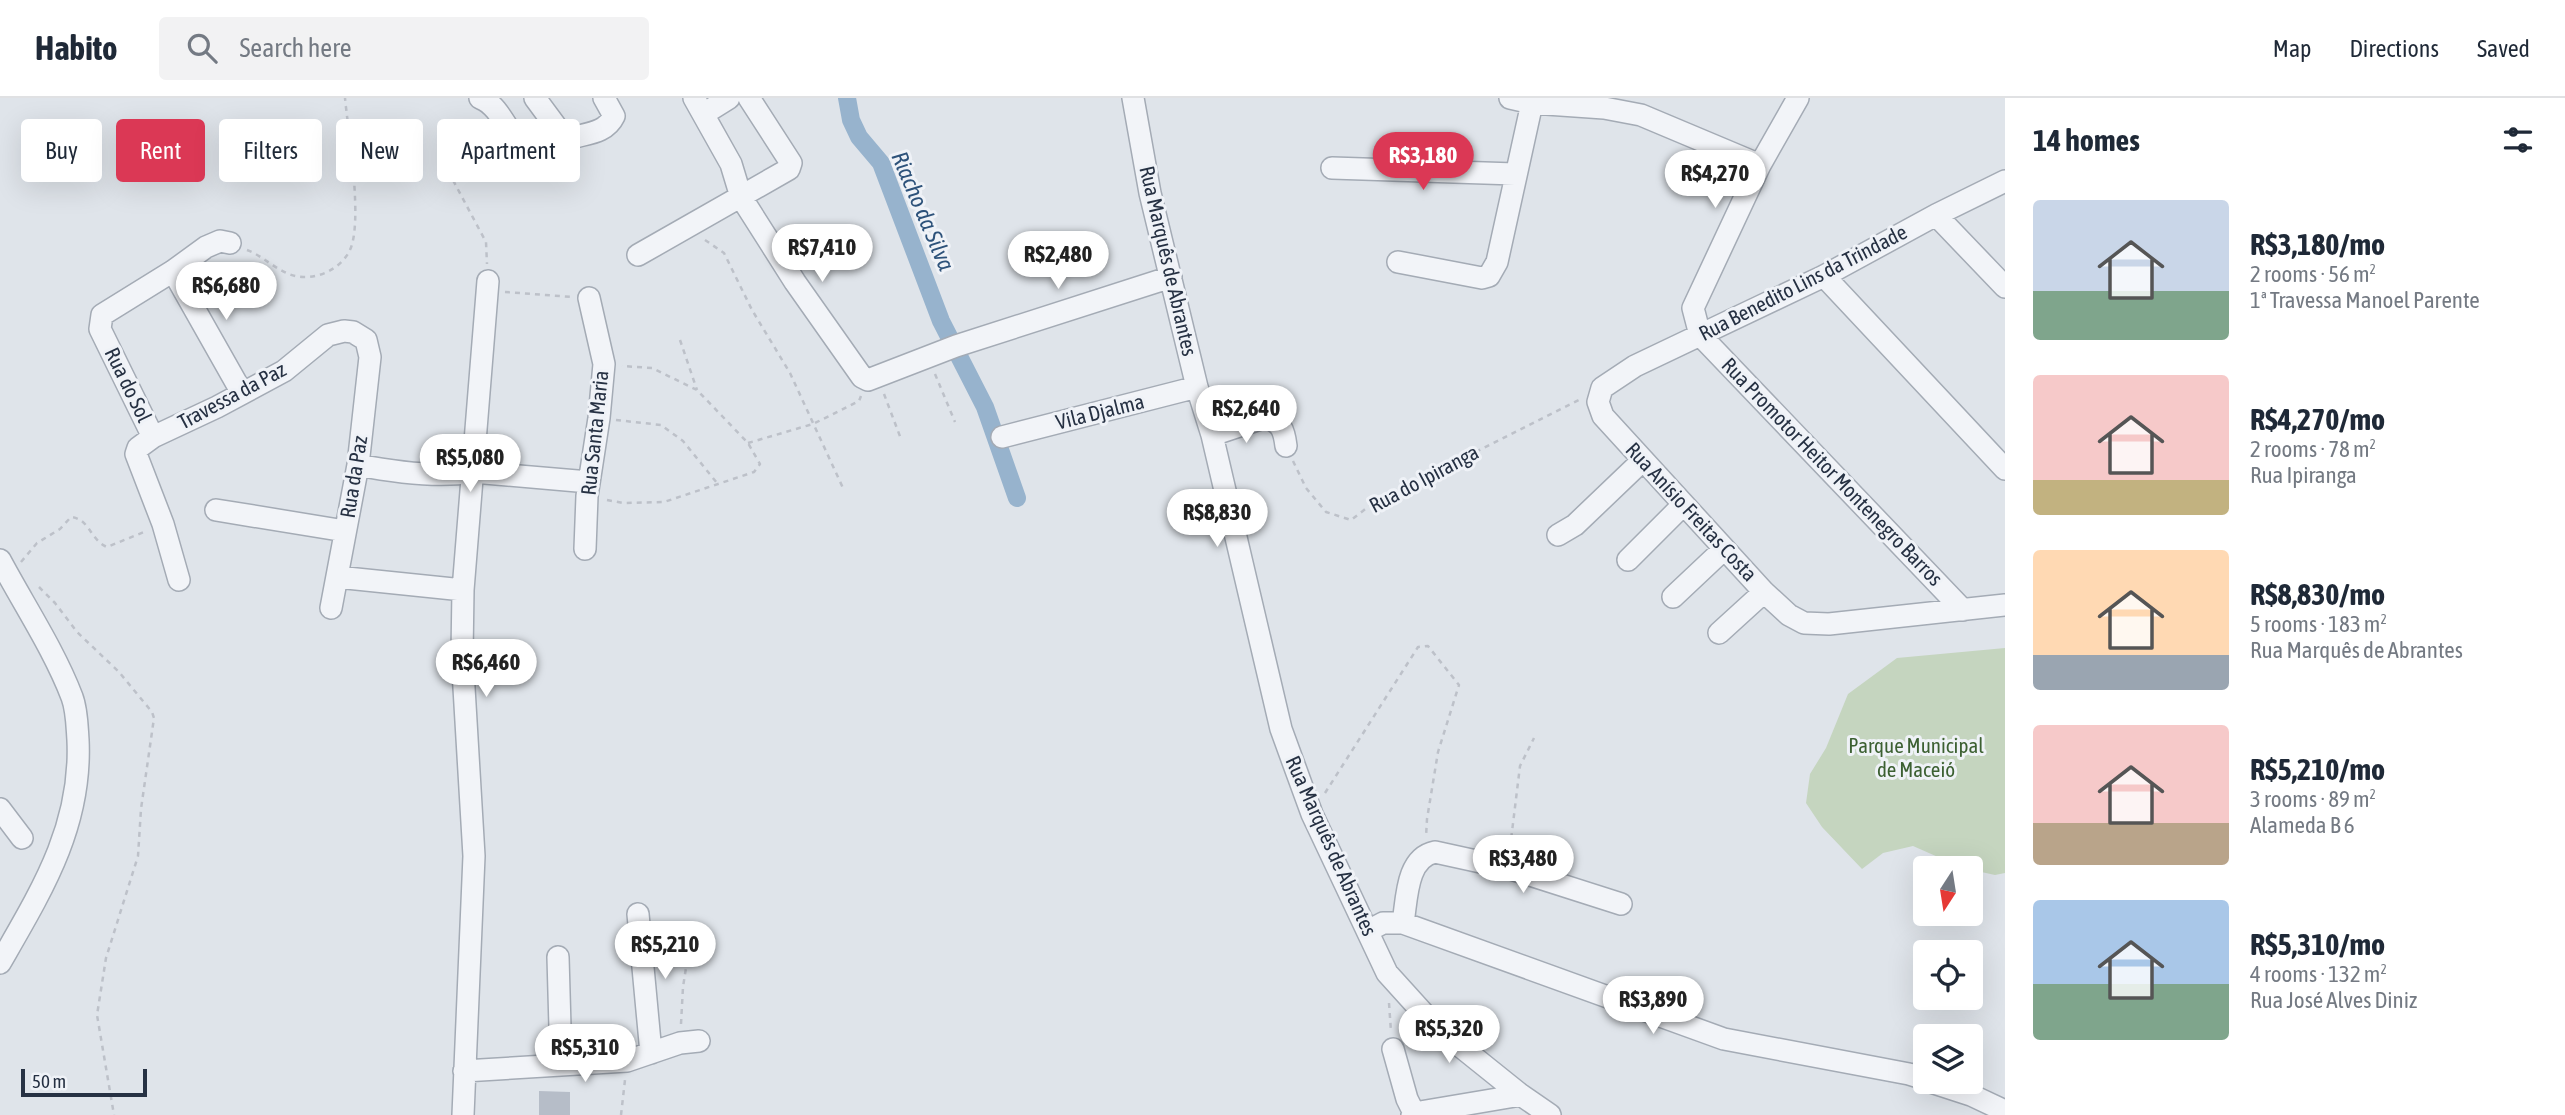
<!DOCTYPE html>
<meta charset="utf-8">
<style>
body{margin:0;font-family:"Asap Condensed",sans-serif;background:#f2f2f3;color:#1f2937;height:100vh;display:flex;flex-direction:column;font-size:26px;white-space:nowrap}
*{box-sizing:border-box;margin:0}
p{font-size:23px;color:#747a83}
.icon{flex:none;width:38px;height:38px;fill:none;stroke:currentColor;stroke-width:2;stroke-linecap:round;stroke-linejoin:round}
.map{position:relative;flex:1;overflow:hidden}
.side{display:flex;flex-direction:column;background:#fff;width:560px}
.side>*{flex:none}
.guide{position:absolute;left:21px;top:21px;width:665px;height:63px;display:flex;gap:14px}
.needle{width:46px;rotate:192deg}
.buttons{position:absolute;left:1913px;top:758px;display:grid;gap:14px}
.buttons a{display:grid;place-items:center;width:70px;height:70px;border-radius:7px;background:#fff;box-shadow:0 7px 28px #0002;font-size:35px}
.scale{position:absolute;left:21px;bottom:18px;width:126px;box-sizing:border-box;padding-left:7px;border:4px solid #263143;border-top:0;font-size:19px;line-height:24px;white-space:nowrap;color:#263143;-webkit-text-stroke:5px #eff2f7;paint-order:stroke}
.price{position:absolute;translate:-50% -60px;padding:0 16px;border-radius:24px;background:#fff;color:#222;font-size:23px;line-height:46px;filter:drop-shadow(0 2px 4px #0008)}
.price::after{content:'';position:absolute;left:50%;top:42px;width:21px;height:16px;margin-left:-10px;background:inherit;clip-path:polygon(0 0,100% 0,50% 100%)}
.price.current{background:#db3855;color:#fff}
ul{padding:0;list-style:none}
li{display:flex;align-items:center;gap:21px;height:175px;padding:0 28px}
li span{display:grid;place-items:center;flex:none;width:196px;height:140px;border-radius:7px;color:#555}
li>.icon{margin-inline-start:auto}
span .icon{width:84px;height:84px;fill:#fffc;stroke-width:1}
li b{font-size:30px}
h2{display:flex;justify-content:space-between;align-items:center;height:84px;padding:0 28px;font-size:30px}
.tag{padding:0 24px;border-radius:7px;background:#fff;box-shadow:0 7px 28px #0002;font-size:24px;line-height:63px}
.tag.current{background:#db3855;color:#fff}
header{display:flex;align-items:center;gap:42px;box-sizing:border-box;height:98px;padding:0 35px;background:#fff;border-bottom:2px solid #e0e1e3}
header strong{font-size:33px}
nav{display:flex;gap:38px;margin-inline-start:auto;font-size:24px}
.search{width:490px;height:63px;background:#f2f2f3;display:flex;align-items:center;gap:18px;box-sizing:border-box;padding:0 24px;border-radius:7px;color:#747a83;font-size:26px}
main{display:flex;flex:1;min-height:0}
.map>svg:first-child{display:block}
.green{fill:#c5d5bf}
.lines{fill:none;stroke-linecap:round;stroke-linejoin:round}
.canal{stroke:#97b3cd;stroke-width:18}
.building{fill:#b6bdc8}
.minor-casing{stroke:#a4abb5;stroke-width:24}
.path{stroke:#bdc1c9;stroke-width:2.5;stroke-dasharray:5 5;stroke-linecap:butt}
.minor{stroke:#f2f4f8;stroke-width:21}
.labels{text-anchor:middle;stroke-width:6;stroke-linejoin:round;paint-order:stroke}
.street-label{font-size:21px;fill:#263143;stroke:#eff2f7}
.park-label{font-size:21px;fill:#3c6032;stroke:#eff2f7}
.water-label{font-size:23px;font-style:italic;fill:#2d527a;stroke:#eff2f7}
</style>
<header>
<strong>Habito</strong>
<div class="search"><svg class="icon" aria-label="search" viewBox="0 0 24 24"><circle cx="10" cy="10" r="6"/><path d="M15 15l6 6"/></svg>Search here</div>
<nav><a>Map</a><a>Directions</a><a>Saved</a></nav>
</header>
<main>
<div class="map">
<svg width="2005" height="1017" viewBox="0 0 2005 1017">
<rect width="100%" height="100%" fill="#dfe4ea"/>
<path class="green" d="M2005 550V775L1995 777 1963 770 1913 748 1883 755 1862 771 1822 729 1806 705 1810 676 1826 650 1848 596 1897 560Z"/>
<g class="lines">
<path class="canal" d="M847 0 851 22 859 39 881 65 941 223 985 309 1017 400"/>
</g>
<path class="building" d="M539 993 570 994V1017H539Z"/>
<g class="lines">
<defs>
<path id="minor" d="M480 0C501 7 511 43 529 58 544 55 552 48 565 42 583 35 605 37 614 18L604 0
M535 0 566 42
M694 0 731 66 741 99 795 184 862 279 868 282 956 248 1171 179
M1133 0 1150 95 1197 289 1212 337 1281 631 1312 716 1387 875 1435 928 1521 997 1550 1017
M1510 0 1532 5 1604 10 1641 17 1760 67
M1798 0 1760 67 1693 210 1700 237 1963 512
M705 15 729 0
M1332 70 1515 76
M2005 83 1936 117 1824 178 1635 268 1602 290 1598 304 1603 318 1764 494 1789 517 1804 525 1829 526 2005 507
M1936 117 2005 189
M638 157 789 71 791 65 749 0
M1398 164 1482 180 1489 178 1497 164 1532 5
M173 173 242 295
M1824 178 2005 371
M1212 337 1266 319C1281 325 1284 331 1286 348
M153 339 100 231 102 217 173 173 206 149 220 143 230 145
M1002 339 1197 289
M358 367C394 374 437 380 473 374L589 384
M216 412 345 433
M1558 437 1575 427 1643 362
M585 451 587 398 599 320 604 266 589 200
M0 462C24 507 54 552 72 599 77 612 77 628 78 642 82 728 42 792 0 865
M1628 462 1683 407
M337 479 463 492
M179 482 163 426 136 356 138 350 153 339 217 309 284 273 328 237 344 233 353 234 366 242 370 259 358 367 331 510
M1673 499 1724 451
M1719 535 1764 494
M0 711 22 740
M638 816 651 955
M1403 825C1407 801 1406 760 1435 754L1508 770 1621 806
M1368 833 1383 825H1403L1724 941 1909 976 1925 981
M558 859 561 965
M1393 951 1407 1001 1414 1015
M464 973 627 963 680 945 699 943
M1931 984 1971 997 2005 1013
M463 1017 474 758 462 556 463 492 488 183
M1412 1017 1414 1015 1521 997"/>
</defs>
<use href="#minor" class="minor-casing"/>
<path class="path" d="M439 56 486 144 487 166
M705 142 724 155 752 212 790 275 843 390
M247 152C266 159 283 180 305 179 322 179 340 170 349 154 364 127 348 33 345 0
M505 194 572 199
M680 242 697 292
M935 276 955 324
M884 296 901 341
M616 322 661 327 683 343 717 385
M748 345 813 326 859 303 861 298
M1293 363 1306 390 1326 414 1351 422 1372 406 1581 301
M607 402 623 405 664 404 754 374 760 366 748 345 697 292 652 270 622 268
M21 464 37 445 60 431 71 419C90 421 90 442 107 449L144 434
M39 489 55 505 77 534 119 574 152 614 154 620 141 711 138 758 106 860 97 917 114 1017
M1325 695 1418 549 1428 548 1459 587 1438 654 1427 721 1426 739
M1510 750 1520 668 1534 640
M1389 905 1391 934
M681 926 683 889 693 825
M621 1017 625 982"/>
<use href="#minor" class="minor"/>
</g>
<g class="labels">
<g class="street-label">
<text transform="translate(1168 163) rotate(77)" y="7">Rua Marquês de Abrantes</text>
<text transform="translate(1803 185) rotate(-27)" y="7">Rua Benedito Lins da Trindade</text>
<text transform="translate(128 287) rotate(64)" y="7">Rua do Sol</text>
<text transform="translate(232 298) rotate(-28)" y="7">Travessa da Paz</text>
<text transform="translate(1100 314) rotate(-14)" y="7">Vila Djalma</text>
<text transform="translate(595 335) rotate(-84)" y="7">Rua Santa Maria</text>
<text transform="translate(1832 374) rotate(46)" y="7">Rua Promotor Heitor Montenegro Barros</text>
<text transform="translate(354 379) rotate(-81)" y="7">Rua da Paz</text>
<text transform="translate(1424 381) rotate(-28)" y="7">Rua do Ipiranga</text>
<text transform="translate(1691 414) rotate(47)" y="7">Rua Anísio Freitas Costa</text>
<text transform="translate(1331 748) rotate(66)" y="7">Rua Marquês de Abrantes</text>
</g>
<g class="park-label">
<text x="1916" y="655">Parque Municipal<tspan x="1916" dy="24">de Maceió</tspan></text>
</g>
<g class="water-label">
<text transform="translate(923 113) rotate(67)" y="8">Riacho da Silva</text>
</g>
</g>
</svg>
<div class="buttons">
<a><svg class="needle" viewBox="-14 -14 28 28"><path d="M0-13l5 13h-10z" fill="#e53935"/><path d="M0 13l5-13h-10z" fill="#747a83"/></svg></a>
<a><svg class="icon" aria-label="locate" viewBox="0 0 24 24"><circle cx="12" cy="12" r="6"/><path d="M12 2v4M12 18v4M2 12h4M18 12h4"/></svg></a>
<a><svg class="icon" aria-label="layers" viewBox="0 0 24 24"><path d="M12 4l9 5-9 5-9-5zM3 14l9 5 9-5"/></svg></a>
</div>
<div class="scale">50 m</div>
<b class="price current" style="left:1423px;top:94px">R$3,180</b>
<b class="price" style="left:1715px;top:112px">R$4,270</b>
<b class="price" style="left:822px;top:186px">R$7,410</b>
<b class="price" style="left:1058px;top:193px">R$2,480</b>
<b class="price" style="left:226px;top:224px">R$6,680</b>
<b class="price" style="left:1246px;top:347px">R$2,640</b>
<b class="price" style="left:470px;top:396px">R$5,080</b>
<b class="price" style="left:1217px;top:451px">R$8,830</b>
<b class="price" style="left:486px;top:601px">R$6,460</b>
<b class="price" style="left:1523px;top:797px">R$3,480</b>
<b class="price" style="left:665px;top:883px">R$5,210</b>
<b class="price" style="left:1653px;top:938px">R$3,890</b>
<b class="price" style="left:1449px;top:967px">R$5,320</b>
<b class="price" style="left:585px;top:986px">R$5,310</b>
<div class="guide">
<a class="tag">Buy</a>
<a class="tag current">Rent</a>
<a class="tag">Filters</a>
<a class="tag">New</a>
<a class="tag">Apartment</a>
</div>
</div>
<section class="side">
<h2>14 homes<svg class="icon" aria-label="filters" viewBox="0 0 24 24"><path d="M4 7h16M4 17h16"/><circle cx="9" cy="7" r="2"/><circle cx="15" cy="17" r="2"/></svg></h2>
<ul>
<li><span style="background:linear-gradient(#c9d6e8 65%,#7fa58c 0)"><svg class="icon" aria-label="home" viewBox="0 0 24 24"><path d="M3 11l9-7 9 7M6 9v11h12V9"/></svg></span><div><b>R$3,180/mo</b><p>2 rooms · 56 m²</p><p>1ª Travessa Manoel Parente</p></div></li>
<li><span style="background:linear-gradient(#f6c9c9 75%,#c2b280 0)"><svg class="icon" aria-label="home" viewBox="0 0 24 24"><path d="M3 11l9-7 9 7M6 9v11h12V9"/></svg></span><div><b>R$4,270/mo</b><p>2 rooms · 78 m²</p><p>Rua Ipiranga</p></div></li>
<li><span style="background:linear-gradient(#ffd9b3 75%,#9aa5b1 0)"><svg class="icon" aria-label="home" viewBox="0 0 24 24"><path d="M3 11l9-7 9 7M6 9v11h12V9"/></svg></span><div><b>R$8,830/mo</b><p>5 rooms · 183 m²</p><p>Rua Marquês de Abrantes</p></div></li>
<li><span style="background:linear-gradient(#f6c9c9 70%,#b9a48a 0)"><svg class="icon" aria-label="home" viewBox="0 0 24 24"><path d="M3 11l9-7 9 7M6 9v11h12V9"/></svg></span><div><b>R$5,210/mo</b><p>3 rooms · 89 m²</p><p>Alameda B 6</p></div></li>
<li><span style="background:linear-gradient(#a9c7e8 60%,#7fa58c 0)"><svg class="icon" aria-label="home" viewBox="0 0 24 24"><path d="M3 11l9-7 9 7M6 9v11h12V9"/></svg></span><div><b>R$5,310/mo</b><p>4 rooms · 132 m²</p><p>Rua José Alves Diniz</p></div></li>
</ul>
</section>
</main>
